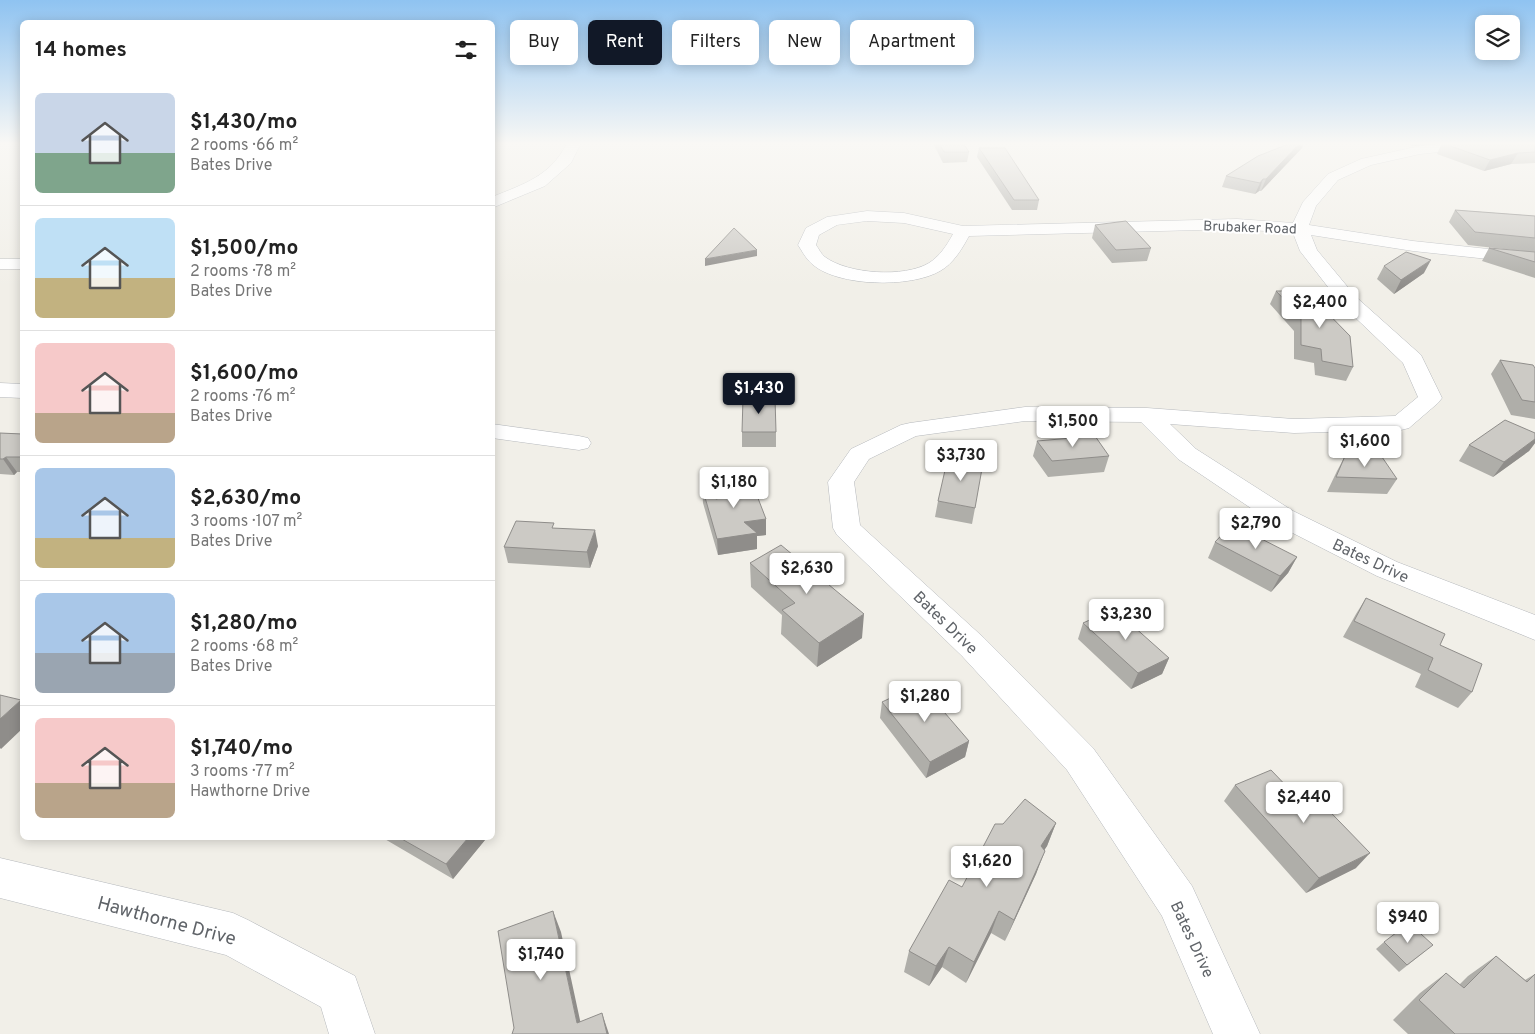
<!DOCTYPE html>
<meta charset="utf-8">
<style>
body{margin:0;font-family:Overpass,sans-serif;background:#f2f2f2;color:#222;height:100vh;display:flex;flex-direction:column;font-size:19px;white-space:nowrap}
*{box-sizing:border-box;margin:0}
p{font-size:16px;color:#767676}
.icon{flex:none;width:28px;height:28px;fill:none;stroke:currentColor;stroke-width:2;stroke-linecap:round;stroke-linejoin:round}
.map{position:relative;flex:1;overflow:hidden}
.details{position:absolute;left:20px;top:20px;width:475px;height:820px;display:flex;flex-direction:column;background:#fff;border-radius:8px;box-shadow:0 2px 12px #0003}
.details>*{flex:none}
.banner{position:absolute;left:510px;top:20px;width:475px;height:45px;display:flex;gap:10px}
.fabs{position:absolute;left:1475px;top:15px;display:grid;gap:10px}
.fabs a{display:grid;place-items:center;width:45px;height:45px;border-radius:8px;background:#fff;box-shadow:0 2px 12px #0003;font-size:25px}
.price{position:absolute;translate:-50% -42px;padding:0 11px;border-radius:5px;background:#fff;color:#222;font-size:16px;line-height:32px;filter:drop-shadow(0 1px 2px #0008)}
.price::after{content:'';position:absolute;left:50%;top:30px;width:15px;height:11px;margin-left:-8px;background:inherit;clip-path:polygon(0 0,100% 0,50% 100%)}
.price.selected{background:#111827;color:#fff}
ul{padding:0;list-style:none}
li{display:flex;align-items:center;gap:15px;height:125px;padding:0 15px}
li+li{border-top:1px solid #e0e0e0}
li span{display:grid;place-items:center;flex:none;width:140px;height:100px;border-radius:8px;color:#555}
li>.icon{margin-inline-start:auto}
span .icon{width:60px;height:60px;fill:#fffc;stroke-width:1}
li b{font-size:21px}
h2{display:flex;justify-content:space-between;align-items:center;height:60px;padding:0 15px;font-size:21px}
.pill{padding:0 18px;border-radius:8px;background:#fff;box-shadow:0 2px 12px #0003;font-size:18px;line-height:45px}
.pill.selected{background:#111827;color:#fff}
.map>svg:first-child{display:block}
.lines{fill:none;stroke-linecap:round;stroke-linejoin:round}
.street-casing{stroke:#b5b8bc;stroke-width:1}
.street{fill:#fff;fill-rule:evenodd}
.wall{fill:#afaea9}
.shaded-wall{fill:#8f8d8a}
.building{fill:#cccac5;stroke:#8f8d8a}
.labels{text-anchor:middle;stroke-width:4;stroke-linejoin:round;paint-order:stroke}
.far-street-label{font-size:14px;fill:#5f6368;stroke:#fff}
.street-label{font-size:16px;fill:#5f6368;stroke:#fff}
.near-street-label{font-size:19px;fill:#5f6368;stroke:#fff}
</style>
<div class="map">
<svg width="1535" height="1034" viewBox="0 0 1535 1034">
<rect width="100%" height="100%" fill="#f1efe8"/>
<g class="lines">
<defs>
<path id="street" d="M567 143H581L571 163 545 186 492 208V197C524 184 551 176 567 143Z
M1450 143H1493L1486 147 1420 154 1371 165 1338 180 1316 206 1309 225 1413 241 1535 254V264L1413 251 1311 235 1317 250 1356 297 1421 355 1442 398 1438 403 1409 428 1401 430 1294 433 1170 424 1196 449 1293 511 1397 562 1535 615V640L1377 576 1273 523 1178 459 1141 422 1025 421 916 436 869 459 854 482 860 525 984 638 1093 748 1192 886 1260 1034H1213L1162 916 1067 770 962 656 837 535 833 528 828 482 851 449 901 425 910 423 1025 407 1147 408 1294 419 1395 416 1418 397 1403 363 1342 305 1300 251 1293 233 1237 229 969 236C962 249 953 264 940 271 911 288 838 287 812 264 806 259 802 251 798 245L806 228 827 217 867 211 904 213 963 226 1237 219 1293 223 1303 202 1328 174 1361 159 1420 146ZM867 221 904 223 953 234C947 245 940 256 929 263 904 278 848 274 825 257 821 254 819 249 816 245L819 235 837 225Z
M0 259H22V269H0Z
M0 383 22 384V398L0 397Z
M492 424 579 436 588 438 591 443 588 448 579 450 492 438Z
M0 858 233 913 248 920 355 976 375 1034H329L321 1007 226 955 0 898Z"/>
</defs>
<use href="#street" class="street-casing"/>
<use href="#street" class="street"/>
</g>
<path class="wall" d="M933 143H963L969 152 967 162 943 163Z
M1405 143H1437L1413 146Z
M1442 143H1535V163L1511 164 1484 171 1437 154Z
M979 148 1039 200 1037 210H1012L977 157Z
M1302 148 1261 191H1259L1255 194 1222 187 1226 176Z
M1455 210 1535 216V278L1482 261 1489 248 1530 252 1468 245 1449 222Z
M1095 225 1151 248 1147 261 1112 263 1092 238Z
M1384 266 1424 273 1394 294 1377 279Z
M1276 291 1353 367 1346 381 1315 375 1314 363 1294 359V331L1270 304Z
M1500 360 1535 368V419L1511 415 1491 374Z
M742 432H776V447H742Z
M0 433 22 434V472H17L14 475 0 474Z
M1535 433V443L1529 451 1493 477 1459 461 1469 445Z
M1037 441 1109 456 1104 472 1048 477 1033 456Z
M1345 456 1397 479 1387 494 1327 492 1337 471Z
M716 486 766 519V535L757 536V549L718 555 703 503 702 487 716 499Z
M938 501 975 508 972 524 935 517Z
M555 528 598 546 590 568 508 563 504 547Z
M1215 542 1297 557 1288 573 1271 592 1208 558Z
M750 563 862 638 817 667 781 634 782 615 751 587Z
M1366 598 1440 645 1472 692 1458 708 1415 687 1421 674 1343 637 1356 614Z
M1083 623 1169 658 1162 674 1131 689 1078 639Z
M882 702 969 741 965 757 926 778 880 718Z
M1235 785 1294 794 1356 868 1306 893 1224 801Z
M1056 823 1047 846 1044 850 1036 874 1005 941 991 933 966 983 942 967 929 986 904 972 909 951 962 887Z
M383 838H484L485 840 453 879Z
M1384 942 1424 952 1399 972 1376 949Z
M1496 956 1525 980 1535 974V1034H1408L1393 1020 1420 993 1446 973 1459 985 1468 976Z"/>
<path class="shaded-wall" d="M1300 143H1304L1302 148 1261 191 1266 179Z
M1414 143H1437L1413 146Z
M1518 153 1511 164 1484 171 1490 160Z
M1263 179 1259 191 1255 194 1260 183Z
M757 250V256L705 266V259Z
M1431 260 1424 273 1394 294 1401 280Z
M1535 439V443L1529 451 1493 477 1504 462Z
M6 457 17 472 14 475 3 459Z
M766 519V535L757 536V549L718 555 717 539 744 522Z
M595 530 598 546 590 568 587 552Z
M1297 557 1288 573 1271 592 1280 576Z
M864 614 862 638 817 667 819 643Z
M1169 658 1162 674 1131 689 1138 673Z
M21 700 22 701V729L1 749 0 748V719Z
M969 741 965 757 926 778 930 762Z
M1056 823 1047 846 1032 869 1041 846Z
M468 838H484L485 840 453 879 446 864Z
M1045 851 1036 874 1005 941 1014 920Z
M1370 853 1356 868 1306 893 1319 878Z
M553 911 561 932 583 1034 577 1023Z
M999 911 991 933 966 983 974 962Z
M949 947 942 967 929 986 936 966Z
M602 1013 609 1034H607Z"/>
<path class="building" d="M939 143H963L969 152H944Z
M1291 143H1300L1266 179H1263L1260 183 1226 176 1258 156Z
M1442 143H1535V152L1518 153 1490 160Z
M979 148H1005L1039 200H1014Z
M1455 210 1535 216V238L1475 232Z
M1126 221 1151 248 1116 250 1095 225Z
M734 228 757 250 705 259Z
M1489 248 1535 252V262Z
M1406 252 1431 260 1401 280 1384 266Z
M1276 291H1306L1350 336 1353 367 1322 361 1321 349 1301 345V317Z
M1500 360 1533 365 1535 368V402L1522 400Z
M743 398H775L776 432H742Z
M1505 420 1535 433V439L1504 462 1469 445Z
M0 433 22 434V457H6L3 459H0Z
M1095 436 1109 456 1052 461 1037 441Z
M1345 456 1382 457 1397 479 1336 477Z
M948 457 983 463 975 508 938 501Z
M751 480 766 519 744 522 757 533 717 539 702 487 716 499 720 498 716 486Z
M516 521 554 523 552 528 595 530 587 552 504 547Z
M1232 524 1297 557 1280 576 1215 542Z
M781 545 864 614 819 643 782 610 795 603 750 563Z
M1366 598 1445 634 1440 645 1482 664 1472 692 1428 670 1433 658 1354 621Z
M1114 609 1169 658 1138 673 1083 623Z
M920 684 969 741 930 762 882 702Z
M0 695 21 700 0 719Z
M1271 770 1294 794 1307 788 1370 853 1319 878 1235 785Z
M1025 799 1056 823 1041 846 1045 851 1014 920 999 911 974 962 949 947 936 966 909 951 949 880 962 887 995 824H1003Z
M400 838H468L446 864Z
M553 911 577 1023 602 1013 607 1034H512L514 1028 498 931Z
M1409 923 1433 945 1407 965 1384 942Z
M1496 956 1527 982 1535 974V1034H1455L1419 1000 1446 973 1464 988Z"/>
<linearGradient id="sky" x2="0" y2="1"><stop stop-color="#8fc3f1"/><stop offset="0.5" stop-color="#f9f8f5"/><stop offset="1" stop-color="#f9f8f5" stop-opacity="0"/></linearGradient>
<rect width="1535" height="287" fill="url(#sky)"/>
<g class="labels">
<g class="far-street-label">
<text transform="translate(1250 227) rotate(2)" y="5">Brubaker Road</text>
</g>
<g class="street-label">
<text transform="translate(1371 560) rotate(25)" y="6">Bates Drive</text>
<text transform="translate(946 622) rotate(44)" y="6">Bates Drive</text>
<text transform="translate(1193 939) rotate(65)" y="6">Bates Drive</text>
</g>
<g class="near-street-label">
<text transform="translate(167 920) rotate(15)" y="7">Hawthorne Drive</text>
</g>
</g>
</svg>
<div class="fabs">
<a><svg class="icon" aria-label="layers" viewBox="0 0 24 24"><path d="M12 4l9 5-9 5-9-5zM3 14l9 5 9-5"/></svg></a>
</div>
<b class="price" style="left:1320px;top:329px">$2,400</b>
<b class="price selected" style="left:759px;top:415px">$1,430</b>
<b class="price" style="left:1073px;top:448px">$1,500</b>
<b class="price" style="left:1365px;top:468px">$1,600</b>
<b class="price" style="left:961px;top:482px">$3,730</b>
<b class="price" style="left:734px;top:509px">$1,180</b>
<b class="price" style="left:1256px;top:550px">$2,790</b>
<b class="price" style="left:807px;top:595px">$2,630</b>
<b class="price" style="left:1126px;top:641px">$3,230</b>
<b class="price" style="left:925px;top:723px">$1,280</b>
<b class="price" style="left:1304px;top:824px">$2,440</b>
<b class="price" style="left:987px;top:888px">$1,620</b>
<b class="price" style="left:1408px;top:944px">$940</b>
<b class="price" style="left:541px;top:981px">$1,740</b>
<div class="banner">
<a class="pill">Buy</a>
<a class="pill selected">Rent</a>
<a class="pill">Filters</a>
<a class="pill">New</a>
<a class="pill">Apartment</a>
</div>
<section class="details">
<h2>14 homes<svg class="icon" aria-label="filters" viewBox="0 0 24 24"><path d="M4 7h16M4 17h16"/><circle cx="9" cy="7" r="2"/><circle cx="15" cy="17" r="2"/></svg></h2>
<ul>
<li><span style="background:linear-gradient(#c9d6e8 60%,#7fa58c 0)"><svg class="icon" aria-label="home" viewBox="0 0 24 24"><path d="M3 11l9-7 9 7M6 9v11h12V9"/></svg></span><div><b>$1,430/mo</b><p>2 rooms · 66 m²</p><p>Bates Drive</p></div></li>
<li><span style="background:linear-gradient(#bfe0f5 60%,#c2b280 0)"><svg class="icon" aria-label="home" viewBox="0 0 24 24"><path d="M3 11l9-7 9 7M6 9v11h12V9"/></svg></span><div><b>$1,500/mo</b><p>2 rooms · 78 m²</p><p>Bates Drive</p></div></li>
<li><span style="background:linear-gradient(#f6c9c9 70%,#b9a48a 0)"><svg class="icon" aria-label="home" viewBox="0 0 24 24"><path d="M3 11l9-7 9 7M6 9v11h12V9"/></svg></span><div><b>$1,600/mo</b><p>2 rooms · 76 m²</p><p>Bates Drive</p></div></li>
<li><span style="background:linear-gradient(#a9c7e8 70%,#c2b280 0)"><svg class="icon" aria-label="home" viewBox="0 0 24 24"><path d="M3 11l9-7 9 7M6 9v11h12V9"/></svg></span><div><b>$2,630/mo</b><p>3 rooms · 107 m²</p><p>Bates Drive</p></div></li>
<li><span style="background:linear-gradient(#a9c7e8 60%,#9aa5b1 0)"><svg class="icon" aria-label="home" viewBox="0 0 24 24"><path d="M3 11l9-7 9 7M6 9v11h12V9"/></svg></span><div><b>$1,280/mo</b><p>2 rooms · 68 m²</p><p>Bates Drive</p></div></li>
<li><span style="background:linear-gradient(#f6c9c9 65%,#b9a48a 0)"><svg class="icon" aria-label="home" viewBox="0 0 24 24"><path d="M3 11l9-7 9 7M6 9v11h12V9"/></svg></span><div><b>$1,740/mo</b><p>3 rooms · 77 m²</p><p>Hawthorne Drive</p></div></li>
</ul>
</section>
</div>
